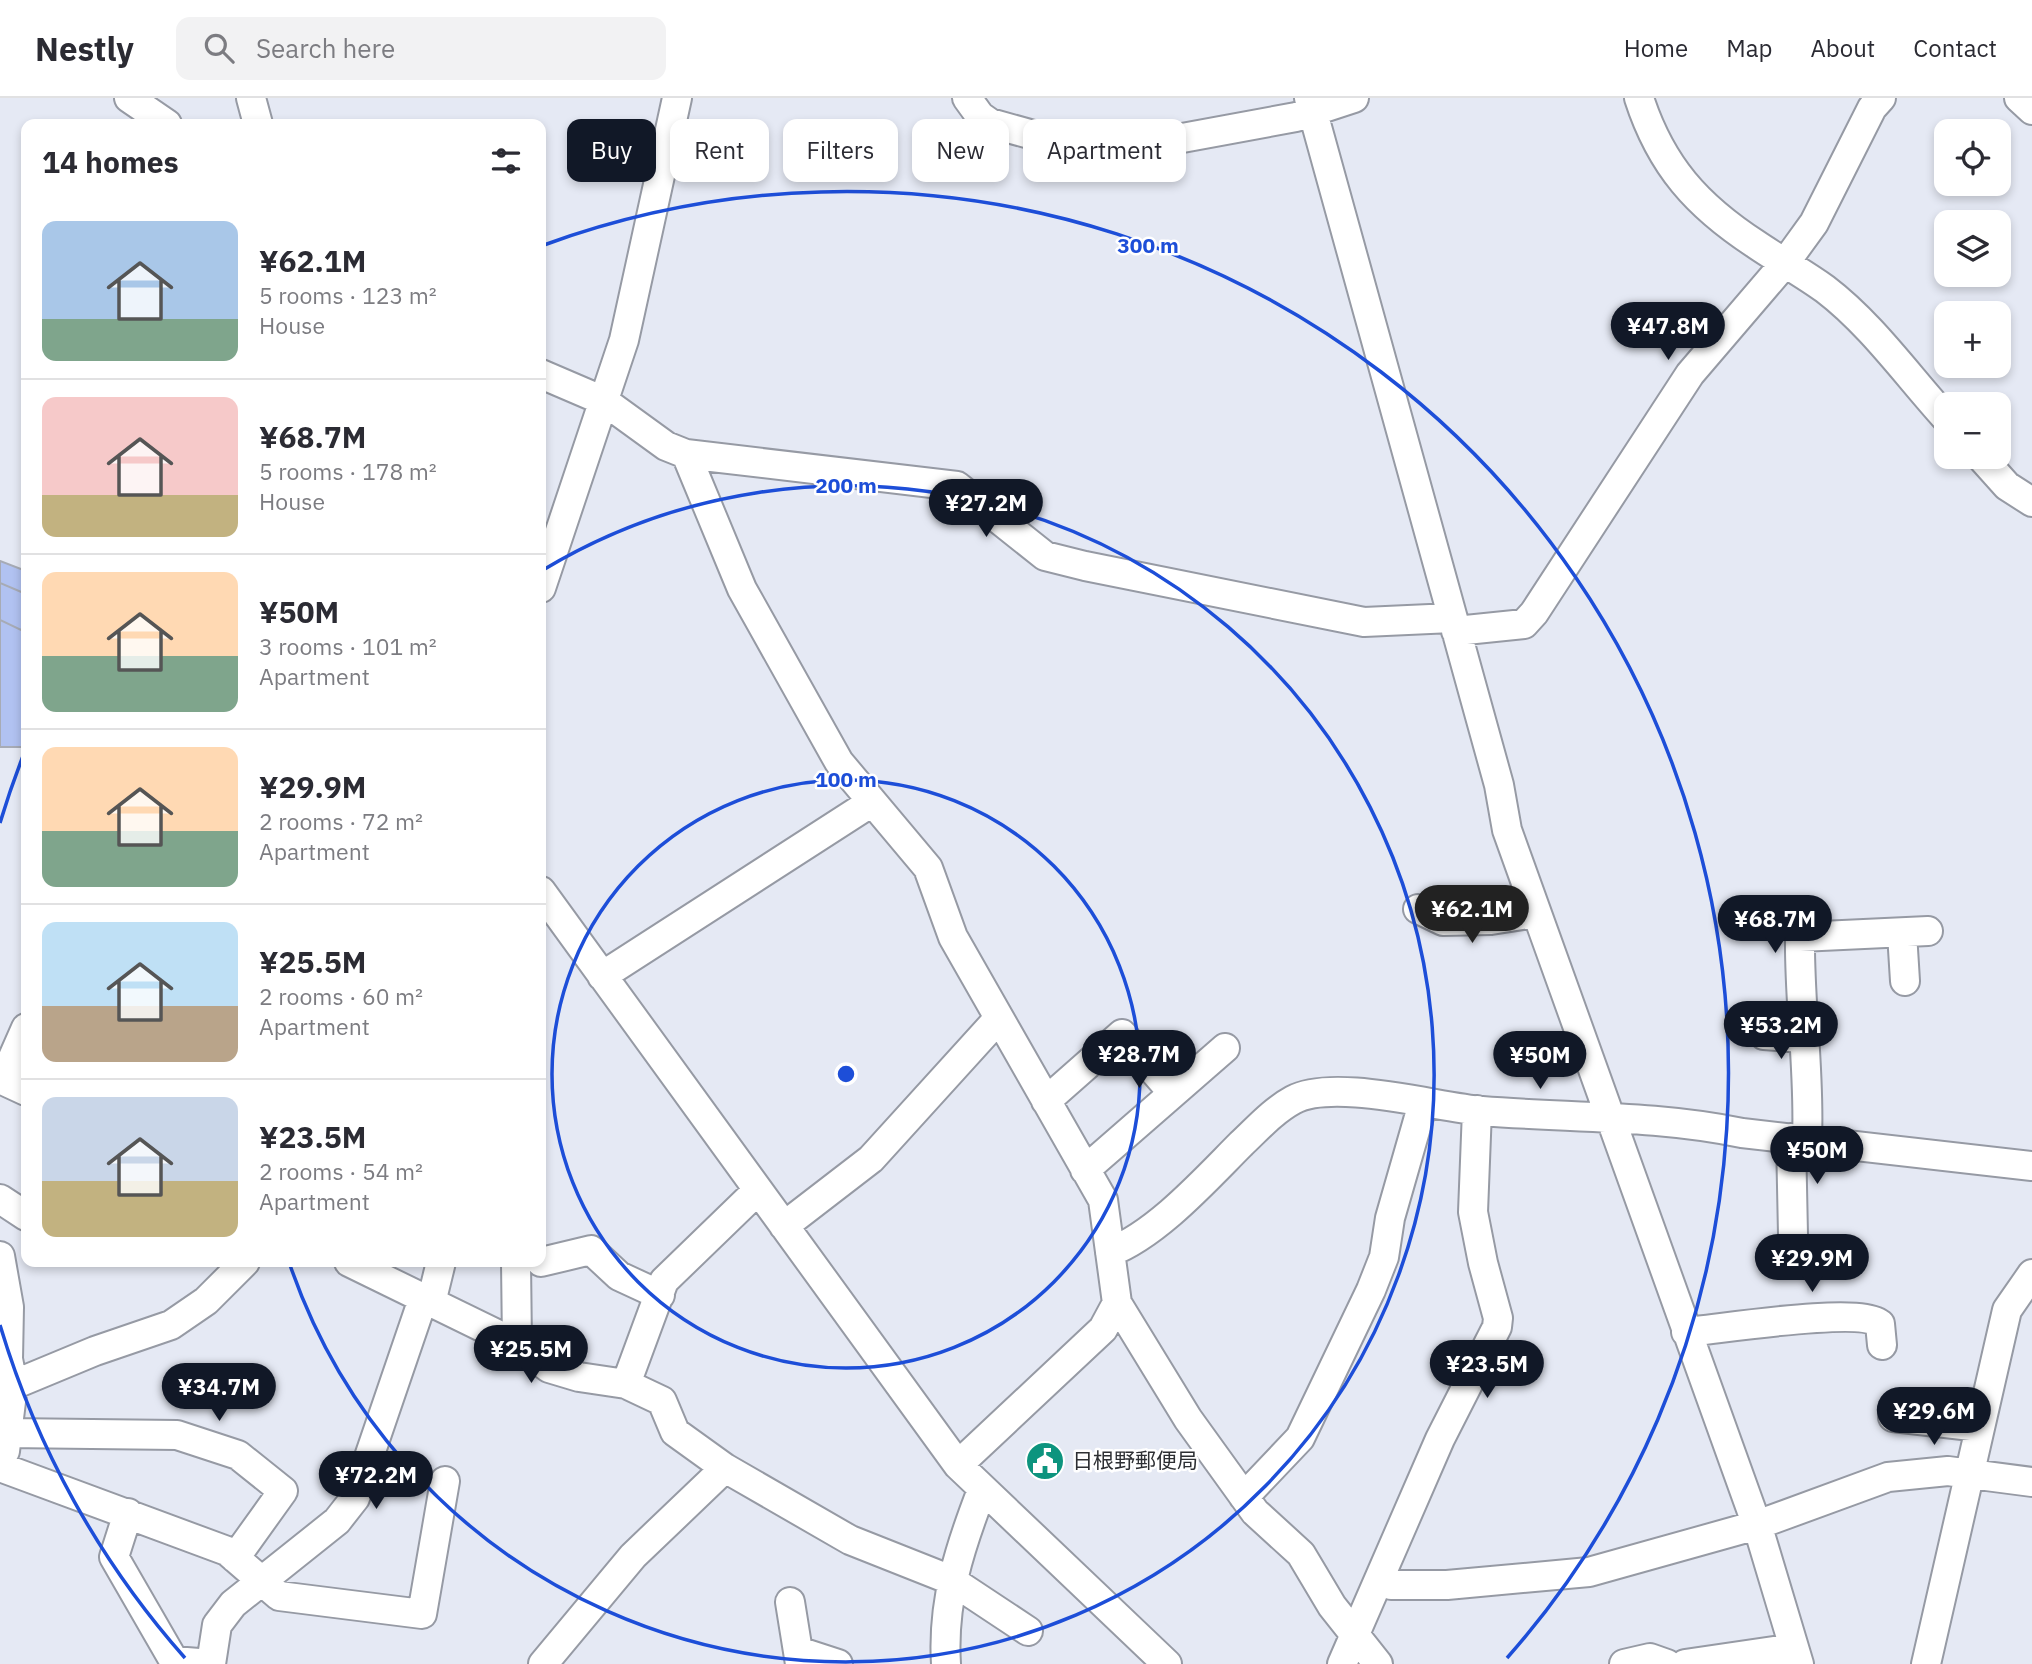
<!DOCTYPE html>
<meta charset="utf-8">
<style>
body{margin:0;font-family:"IBM Plex Sans","Noto Sans JP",sans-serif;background:#f2f2f3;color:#2b2b33;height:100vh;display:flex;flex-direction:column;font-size:26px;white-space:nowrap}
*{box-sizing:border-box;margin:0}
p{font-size:23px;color:#7c7c81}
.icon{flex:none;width:38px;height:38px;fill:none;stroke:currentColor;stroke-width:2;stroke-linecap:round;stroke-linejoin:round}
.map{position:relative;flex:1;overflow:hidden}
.details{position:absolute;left:21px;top:21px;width:525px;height:1148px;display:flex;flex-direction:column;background:#fff;border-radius:14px;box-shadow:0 4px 10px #0003}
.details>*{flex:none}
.hud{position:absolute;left:567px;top:21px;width:665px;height:63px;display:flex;gap:14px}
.controls{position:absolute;left:1934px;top:21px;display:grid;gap:14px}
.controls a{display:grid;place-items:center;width:77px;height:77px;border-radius:14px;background:#fff;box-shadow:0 4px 10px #0003;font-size:35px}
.price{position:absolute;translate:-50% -60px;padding:0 16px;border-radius:24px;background:#111827;color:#fff;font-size:23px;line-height:46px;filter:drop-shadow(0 2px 4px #0008)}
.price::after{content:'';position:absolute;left:50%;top:42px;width:21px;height:16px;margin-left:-10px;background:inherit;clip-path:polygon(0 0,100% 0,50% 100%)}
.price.selected{background:#222;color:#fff}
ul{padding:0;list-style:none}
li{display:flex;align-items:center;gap:21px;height:175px;padding:0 21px}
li+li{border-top:2px solid #e1e1e2}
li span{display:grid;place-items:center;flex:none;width:196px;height:140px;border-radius:14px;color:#555}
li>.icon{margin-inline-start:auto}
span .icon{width:84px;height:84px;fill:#fffc;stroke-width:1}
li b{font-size:30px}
h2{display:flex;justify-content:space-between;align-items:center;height:84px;padding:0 21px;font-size:30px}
.chip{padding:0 24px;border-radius:14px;background:#fff;box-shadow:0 4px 10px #0003;font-size:24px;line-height:63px}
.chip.selected{background:#111827;color:#fff}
header{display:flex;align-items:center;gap:42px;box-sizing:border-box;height:98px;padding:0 35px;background:#fff;border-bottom:2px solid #e1e1e2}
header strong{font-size:33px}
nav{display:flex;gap:38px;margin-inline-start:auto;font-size:24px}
.search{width:490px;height:63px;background:#f2f2f3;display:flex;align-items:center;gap:18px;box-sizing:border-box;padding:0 24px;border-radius:14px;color:#7c7c81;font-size:26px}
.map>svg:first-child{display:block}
.building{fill:#b1c2f1;stroke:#a7abb5;stroke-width:2}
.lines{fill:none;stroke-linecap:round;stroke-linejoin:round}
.minor-casing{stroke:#969aa4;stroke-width:32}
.minor{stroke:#fff;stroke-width:28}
.ring{fill:none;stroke:#1d4ed8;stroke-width:3.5}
.labels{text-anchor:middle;stroke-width:5;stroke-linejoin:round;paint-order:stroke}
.poi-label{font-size:21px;fill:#2d2f33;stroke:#fff;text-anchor:start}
.centre{fill:#1d4ed8;stroke:#fff;stroke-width:3.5}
.ring-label{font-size:21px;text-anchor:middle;font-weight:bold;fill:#1d4ed8;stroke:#fff;stroke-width:5;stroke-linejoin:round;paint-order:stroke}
</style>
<header>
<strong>Nestly</strong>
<div class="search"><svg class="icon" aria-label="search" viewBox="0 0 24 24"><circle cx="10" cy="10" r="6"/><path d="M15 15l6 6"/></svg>Search here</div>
<nav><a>Home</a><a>Map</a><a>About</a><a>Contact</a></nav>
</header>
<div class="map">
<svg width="2032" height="1566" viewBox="0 0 2032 1566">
<rect width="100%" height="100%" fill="#e5e9f4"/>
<path class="building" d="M0 463 26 473 24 649H0Z
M0 485 26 496V524L21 532 0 522Z"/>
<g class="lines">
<defs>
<path id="minor" d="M129 0 167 26
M251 0 258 26
M967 0 980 18 990 25 1044 40 1079 59 1296 19 1354 0
M1309 0 1499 687 1507 732 1760 1436 1799 1566
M1639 0C1661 68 1697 108 1757 147 1779 162 1803 175 1825 191 1871 226 1907 277 1946 320
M2019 0 2032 12
M541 276 604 303 666 348 686 356 957 388 1045 458 1085 468 1364 524 1452 520
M686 356 742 491 765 532 839 664 928 770 953 839 1103 1102 1117 1205 1188 1321 1255 1414 1301 1456 1332 1508 1378 1566
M1981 359 2007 388 2032 404
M541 490 624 242 677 0
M1456 533 1524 526 1534 515 1690 276 1785 165 1814 125 1872 10 1881 0
M541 793 958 1367 1167 1566
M1418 811 1443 823 1491 822 1535 815
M1902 835 1905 883
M602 878 872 704
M1764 937 1802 940
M0 981 26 993
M3 982 26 930
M1046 1003 1122 936 1173 995
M1791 1040 1793 1137
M1807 1041C1810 974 1799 906 1800 839L1928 833
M1085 1072 1225 950
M0 1101 26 1118
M784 1128 871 1061 999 920
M1110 1154C1157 1136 1206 1081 1241 1046 1258 1030 1273 1013 1293 1002 1334 980 1436 1009 1482 1013 1569 1020 1656 1017 1742 1035L2032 1068
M0 1158 9 1209 8 1261 13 1287 5 1353
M349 1164 517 1246 549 1270 579 1279 626 1286 662 1303 675 1334 725 1370
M516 1164 517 1246
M541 1164 591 1152 619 1178 660 1197
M431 1205 441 1164
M1686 1234C1721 1231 1859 1208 1880 1226L1882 1247
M626 1286 664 1183 758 1092
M13 1287 95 1253 171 1227 206 1203 245 1164
M1893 1319 1980 1329
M7 1335 177 1337 238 1357 283 1393 235 1460
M958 1367 1103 1231 1117 1205
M0 1369 227 1453 279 1498 422 1516 445 1383
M1244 1399 1300 1340 1371 1192 1384 1159 1390 1120 1423 1005
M128 1415 114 1459 174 1563 211 1566
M1380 1482 1391 1487H1447L1589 1474 1757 1427 1888 1379 1948 1373 2032 1384
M790 1504 800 1566
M798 1553 838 1566
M211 1566 217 1527 233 1506 337 1423 355 1400 423 1201
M543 1566 633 1458 725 1370 850 1442 951 1482 1028 1533
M946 1566C942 1503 960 1449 982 1392
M1342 1566 1440 1341 1497 1229 1498 1220 1483 1165 1473 1114 1477 1012
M1624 1566 1650 1560 1667 1566
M1685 1566 1794 1550
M1926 1566 2007 1212 2032 1176"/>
</defs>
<use href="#minor" class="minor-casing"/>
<use href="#minor" class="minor"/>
</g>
<g class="ring">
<circle cx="846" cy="976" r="294"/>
<path d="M543 472A588 588 0 1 1 290 1167"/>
<path d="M185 1560A882 882 0 0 1 0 1227M0 725A882 882 0 0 1 25 653M544 147A882 882 0 0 1 1507 1560"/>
</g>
<defs>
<symbol id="civic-disc" viewBox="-11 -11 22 22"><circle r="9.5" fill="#0d947e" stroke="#fff"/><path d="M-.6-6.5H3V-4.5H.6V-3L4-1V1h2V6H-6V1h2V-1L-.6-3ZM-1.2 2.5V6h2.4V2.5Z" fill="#fff"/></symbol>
</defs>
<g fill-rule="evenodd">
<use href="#civic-disc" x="1023" y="1341" width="44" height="44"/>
</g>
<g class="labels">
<g class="poi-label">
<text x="1072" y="1370">日根野郵便局</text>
</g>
</g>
<circle cx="846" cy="976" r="10" class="centre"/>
<g class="ring-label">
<text x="1148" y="155">300 m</text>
<text x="846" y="395">200 m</text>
<text x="846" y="689">100 m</text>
</g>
</svg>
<div class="controls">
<a><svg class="icon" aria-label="locate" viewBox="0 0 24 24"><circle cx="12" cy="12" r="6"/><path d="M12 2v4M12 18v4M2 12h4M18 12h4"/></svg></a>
<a><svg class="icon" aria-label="layers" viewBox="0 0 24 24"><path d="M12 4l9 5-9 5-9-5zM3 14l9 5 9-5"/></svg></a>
<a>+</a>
<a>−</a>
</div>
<b class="price" style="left:1668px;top:264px">¥47.8M</b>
<b class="price" style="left:986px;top:441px">¥27.2M</b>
<b class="price selected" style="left:1472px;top:847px">¥62.1M</b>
<b class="price" style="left:1775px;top:857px">¥68.7M</b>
<b class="price" style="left:1781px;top:963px">¥53.2M</b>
<b class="price" style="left:1139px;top:992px">¥28.7M</b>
<b class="price" style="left:1540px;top:993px">¥50M</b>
<b class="price" style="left:1817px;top:1088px">¥50M</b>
<b class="price" style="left:1812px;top:1196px">¥29.9M</b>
<b class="price" style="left:531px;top:1287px">¥25.5M</b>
<b class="price" style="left:1487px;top:1302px">¥23.5M</b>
<b class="price" style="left:219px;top:1325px">¥34.7M</b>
<b class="price" style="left:1934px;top:1349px">¥29.6M</b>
<b class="price" style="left:376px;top:1413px">¥72.2M</b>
<div class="hud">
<a class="chip selected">Buy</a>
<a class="chip">Rent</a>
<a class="chip">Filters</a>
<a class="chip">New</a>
<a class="chip">Apartment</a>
</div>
<section class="details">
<h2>14 homes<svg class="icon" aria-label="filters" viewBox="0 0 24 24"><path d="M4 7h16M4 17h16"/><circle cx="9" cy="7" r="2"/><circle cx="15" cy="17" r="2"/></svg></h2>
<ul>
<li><span style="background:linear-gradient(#a9c7e8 70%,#7fa58c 0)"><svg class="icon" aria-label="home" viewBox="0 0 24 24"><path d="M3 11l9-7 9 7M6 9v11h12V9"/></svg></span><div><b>¥62.1M</b><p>5 rooms · 123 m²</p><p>House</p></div></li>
<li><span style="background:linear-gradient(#f6c9c9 70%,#c2b280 0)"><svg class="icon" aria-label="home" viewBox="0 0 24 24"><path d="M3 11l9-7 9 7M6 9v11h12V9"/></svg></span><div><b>¥68.7M</b><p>5 rooms · 178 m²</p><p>House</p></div></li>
<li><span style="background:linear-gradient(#ffd9b3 60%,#7fa58c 0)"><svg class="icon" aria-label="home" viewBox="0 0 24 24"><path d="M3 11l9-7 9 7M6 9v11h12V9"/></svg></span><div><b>¥50M</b><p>3 rooms · 101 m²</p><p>Apartment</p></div></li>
<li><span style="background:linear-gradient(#ffd9b3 60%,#7fa58c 0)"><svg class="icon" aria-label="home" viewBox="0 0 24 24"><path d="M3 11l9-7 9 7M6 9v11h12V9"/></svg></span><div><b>¥29.9M</b><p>2 rooms · 72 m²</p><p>Apartment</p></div></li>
<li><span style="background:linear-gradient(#bfe0f5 60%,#b9a48a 0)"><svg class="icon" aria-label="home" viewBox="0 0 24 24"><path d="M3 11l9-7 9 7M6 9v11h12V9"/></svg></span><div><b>¥25.5M</b><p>2 rooms · 60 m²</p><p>Apartment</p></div></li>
<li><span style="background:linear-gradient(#c9d6e8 60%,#c2b280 0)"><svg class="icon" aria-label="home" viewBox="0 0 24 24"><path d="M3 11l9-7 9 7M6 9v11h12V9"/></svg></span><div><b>¥23.5M</b><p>2 rooms · 54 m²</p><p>Apartment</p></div></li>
</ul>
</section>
</div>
